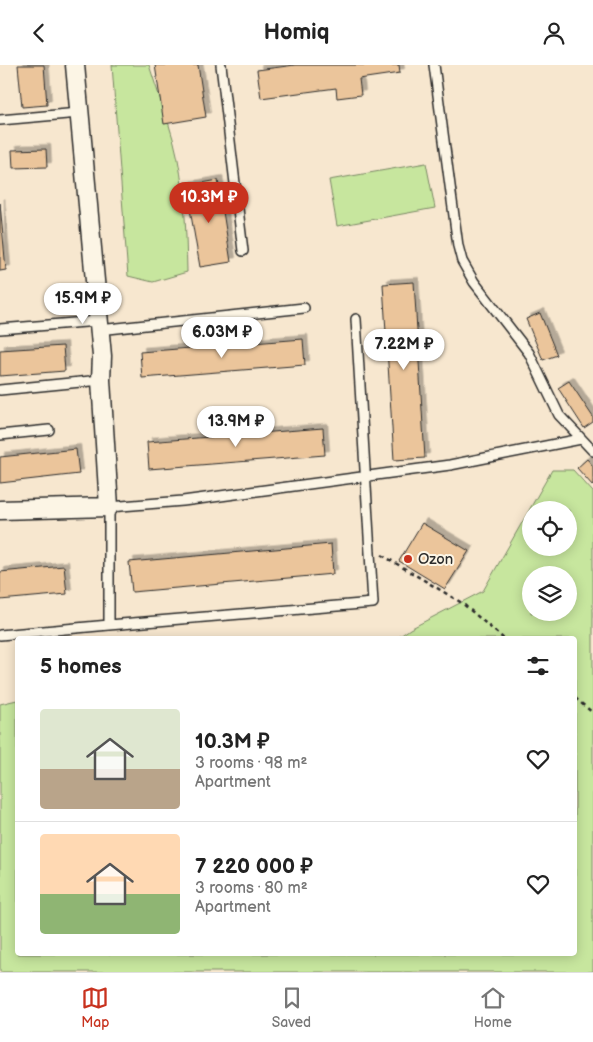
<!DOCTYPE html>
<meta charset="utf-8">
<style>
body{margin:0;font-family:"Balsamiq Sans",sans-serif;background:#f2f2f2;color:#222;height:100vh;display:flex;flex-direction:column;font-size:19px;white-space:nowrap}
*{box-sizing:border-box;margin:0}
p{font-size:16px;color:#767676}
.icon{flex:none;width:28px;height:28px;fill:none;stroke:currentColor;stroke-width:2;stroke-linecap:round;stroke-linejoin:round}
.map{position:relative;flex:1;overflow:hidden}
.sheet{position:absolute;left:15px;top:571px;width:562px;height:320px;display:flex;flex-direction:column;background:#fff;border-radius:5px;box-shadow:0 2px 12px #0003}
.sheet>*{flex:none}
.controls{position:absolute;left:522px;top:436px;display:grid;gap:10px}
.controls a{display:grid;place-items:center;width:55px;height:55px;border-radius:50%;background:#fff;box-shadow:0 2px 12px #0003;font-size:25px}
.price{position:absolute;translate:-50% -42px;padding:0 11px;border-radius:18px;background:#fff;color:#222;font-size:16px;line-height:32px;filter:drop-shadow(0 1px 2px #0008)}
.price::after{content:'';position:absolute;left:50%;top:30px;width:15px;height:11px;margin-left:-8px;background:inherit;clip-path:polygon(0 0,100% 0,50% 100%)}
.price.current{background:#c8321e;color:#fff}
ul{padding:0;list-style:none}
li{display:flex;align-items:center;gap:15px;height:125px;padding:0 25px}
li+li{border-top:1px solid #e0e0e0}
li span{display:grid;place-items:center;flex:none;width:140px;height:100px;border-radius:5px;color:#555}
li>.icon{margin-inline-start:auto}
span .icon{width:60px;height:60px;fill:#fffc;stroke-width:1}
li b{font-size:21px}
h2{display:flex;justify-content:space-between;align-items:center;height:60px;padding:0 25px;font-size:21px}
header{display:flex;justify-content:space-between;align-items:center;height:65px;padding:0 25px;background:#fff;font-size:22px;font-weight:700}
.tabs{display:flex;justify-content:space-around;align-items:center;height:70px;border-top:1px solid #e0e0e0;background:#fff;font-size:14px;color:#767676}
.tabs a{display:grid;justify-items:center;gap:2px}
.tabs .current{color:#c8321e}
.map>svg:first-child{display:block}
.green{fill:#c7e69e;stroke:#798864;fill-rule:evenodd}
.building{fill:#ebc59b;stroke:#2b2b2b;filter:url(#shadow)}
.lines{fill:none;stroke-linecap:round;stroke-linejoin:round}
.service-casing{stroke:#2b2b2b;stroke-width:12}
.minor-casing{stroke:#2b2b2b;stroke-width:21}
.path{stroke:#2b2b2b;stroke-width:2.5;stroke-dasharray:4 4;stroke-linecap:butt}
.service{stroke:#fcf5e5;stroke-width:9}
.minor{stroke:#fcf5e5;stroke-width:18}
.poi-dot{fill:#c8321e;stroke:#fcf5e5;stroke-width:2}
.labels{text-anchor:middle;stroke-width:4;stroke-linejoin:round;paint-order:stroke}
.poi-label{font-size:15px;fill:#2b2b2b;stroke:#fcf5e5;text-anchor:start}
</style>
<header><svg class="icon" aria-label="back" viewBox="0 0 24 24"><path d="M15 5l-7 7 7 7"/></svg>Homiq<svg class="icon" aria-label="person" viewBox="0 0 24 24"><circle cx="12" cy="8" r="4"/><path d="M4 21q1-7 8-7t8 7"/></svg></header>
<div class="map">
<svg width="593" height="907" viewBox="0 0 593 907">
<defs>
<filter id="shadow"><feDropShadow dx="4.5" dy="-4.5" stdDeviation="0" flood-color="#0004"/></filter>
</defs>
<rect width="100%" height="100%" fill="#f7e7cf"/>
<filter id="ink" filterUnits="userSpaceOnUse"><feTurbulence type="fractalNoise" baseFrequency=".02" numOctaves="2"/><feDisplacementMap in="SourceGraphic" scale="10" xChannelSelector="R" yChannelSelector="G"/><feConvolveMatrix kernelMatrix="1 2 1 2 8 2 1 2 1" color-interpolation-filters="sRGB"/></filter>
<g filter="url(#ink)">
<path class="green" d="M112 0H149C157 26 167 51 174 77 185 119 186 163 187 207L153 217 128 211Z
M426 98 435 143 337 161 329 115Z
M552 405H573L593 427V907H0V639L17 635 18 889H575V574H396L410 564 483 526ZM531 445H569V482H531ZM531 510H569V548H531Z"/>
<path class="building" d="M18 0H44L47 40 22 42Z
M155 0H198L206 52 164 59Z
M295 0H399L400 8 359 14 361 30 337 33 336 23 261 33 257 5Z
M46 84 47 102 13 103 12 85Z
M218 115 231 197 200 202 186 121Z
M0 138 6 205 0 206Z
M414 217 425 393 394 395 383 219Z
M540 248 557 290 543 295 526 254Z
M303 274 305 300 142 313 140 287Z
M63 281 65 306 0 311V285Z
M569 316 593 352V357L584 363 558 323Z
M323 363 325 390 149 404 147 377Z
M76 384 79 409 0 418V392Z
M587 394 593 401V421L577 403Z
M422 458 469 486 445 524 399 496Z
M331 479 333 509 132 527 129 497Z
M64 501 67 529 0 535V507Z"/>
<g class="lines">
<defs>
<path id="service" d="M221 0 243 186
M434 0 458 181 462 196 474 217 529 288 559 350 593 386
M0 55 79 48
M356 254 373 538 109 560V442L183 436 450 400 581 374
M0 264 98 256
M99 265 304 243
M0 325 101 315
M0 370 49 365
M0 570 109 560"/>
<path id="minor" d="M0 445 109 442 101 315 102 291 75 0"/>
</defs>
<use href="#service" class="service-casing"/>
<use href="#minor" class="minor-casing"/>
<path class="path" d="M382 490 462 538 504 574
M575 633 593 648"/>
<use href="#service" class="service"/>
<use href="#minor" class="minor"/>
</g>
</g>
<circle class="poi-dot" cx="408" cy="494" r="5"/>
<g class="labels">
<g class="poi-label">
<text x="418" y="499">Ozon</text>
</g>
</g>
</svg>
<div class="controls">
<a><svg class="icon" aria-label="locate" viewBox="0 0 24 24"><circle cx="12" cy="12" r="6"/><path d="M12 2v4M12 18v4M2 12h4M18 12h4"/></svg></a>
<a><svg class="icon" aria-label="layers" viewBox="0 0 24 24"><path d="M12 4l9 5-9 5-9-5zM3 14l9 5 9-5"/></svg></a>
</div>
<b class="price current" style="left:209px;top:159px">10.3M ₽</b>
<b class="price" style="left:83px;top:260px">15.9M ₽</b>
<b class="price" style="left:222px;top:294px">6.03M ₽</b>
<b class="price" style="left:404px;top:306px">7.22M ₽</b>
<b class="price" style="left:236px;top:383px">13.9M ₽</b>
<section class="sheet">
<h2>5 homes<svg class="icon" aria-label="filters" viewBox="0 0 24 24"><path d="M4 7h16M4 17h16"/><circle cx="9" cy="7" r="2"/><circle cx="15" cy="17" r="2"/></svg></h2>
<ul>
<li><span style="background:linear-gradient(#dfe7d0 60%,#b9a48a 0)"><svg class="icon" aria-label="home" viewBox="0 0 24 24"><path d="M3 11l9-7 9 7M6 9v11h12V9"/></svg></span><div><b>10.3M ₽</b><p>3 rooms · 98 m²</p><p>Apartment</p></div><svg class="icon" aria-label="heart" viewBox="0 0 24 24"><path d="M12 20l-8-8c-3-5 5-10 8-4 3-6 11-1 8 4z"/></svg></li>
<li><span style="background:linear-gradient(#ffd9b3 60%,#8fb573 0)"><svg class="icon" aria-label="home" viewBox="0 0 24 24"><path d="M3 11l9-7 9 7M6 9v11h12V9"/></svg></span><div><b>7 220 000 ₽</b><p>3 rooms · 80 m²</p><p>Apartment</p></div><svg class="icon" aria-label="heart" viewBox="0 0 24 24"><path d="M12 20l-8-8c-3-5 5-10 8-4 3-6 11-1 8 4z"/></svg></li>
</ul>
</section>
</div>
<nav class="tabs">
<a class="current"><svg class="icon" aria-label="map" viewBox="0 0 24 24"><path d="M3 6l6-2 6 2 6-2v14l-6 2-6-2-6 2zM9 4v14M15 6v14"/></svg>Map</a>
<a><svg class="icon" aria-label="saved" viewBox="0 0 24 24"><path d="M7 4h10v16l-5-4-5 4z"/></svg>Saved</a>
<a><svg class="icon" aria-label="home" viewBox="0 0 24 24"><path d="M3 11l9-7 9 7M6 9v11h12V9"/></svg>Home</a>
</nav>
